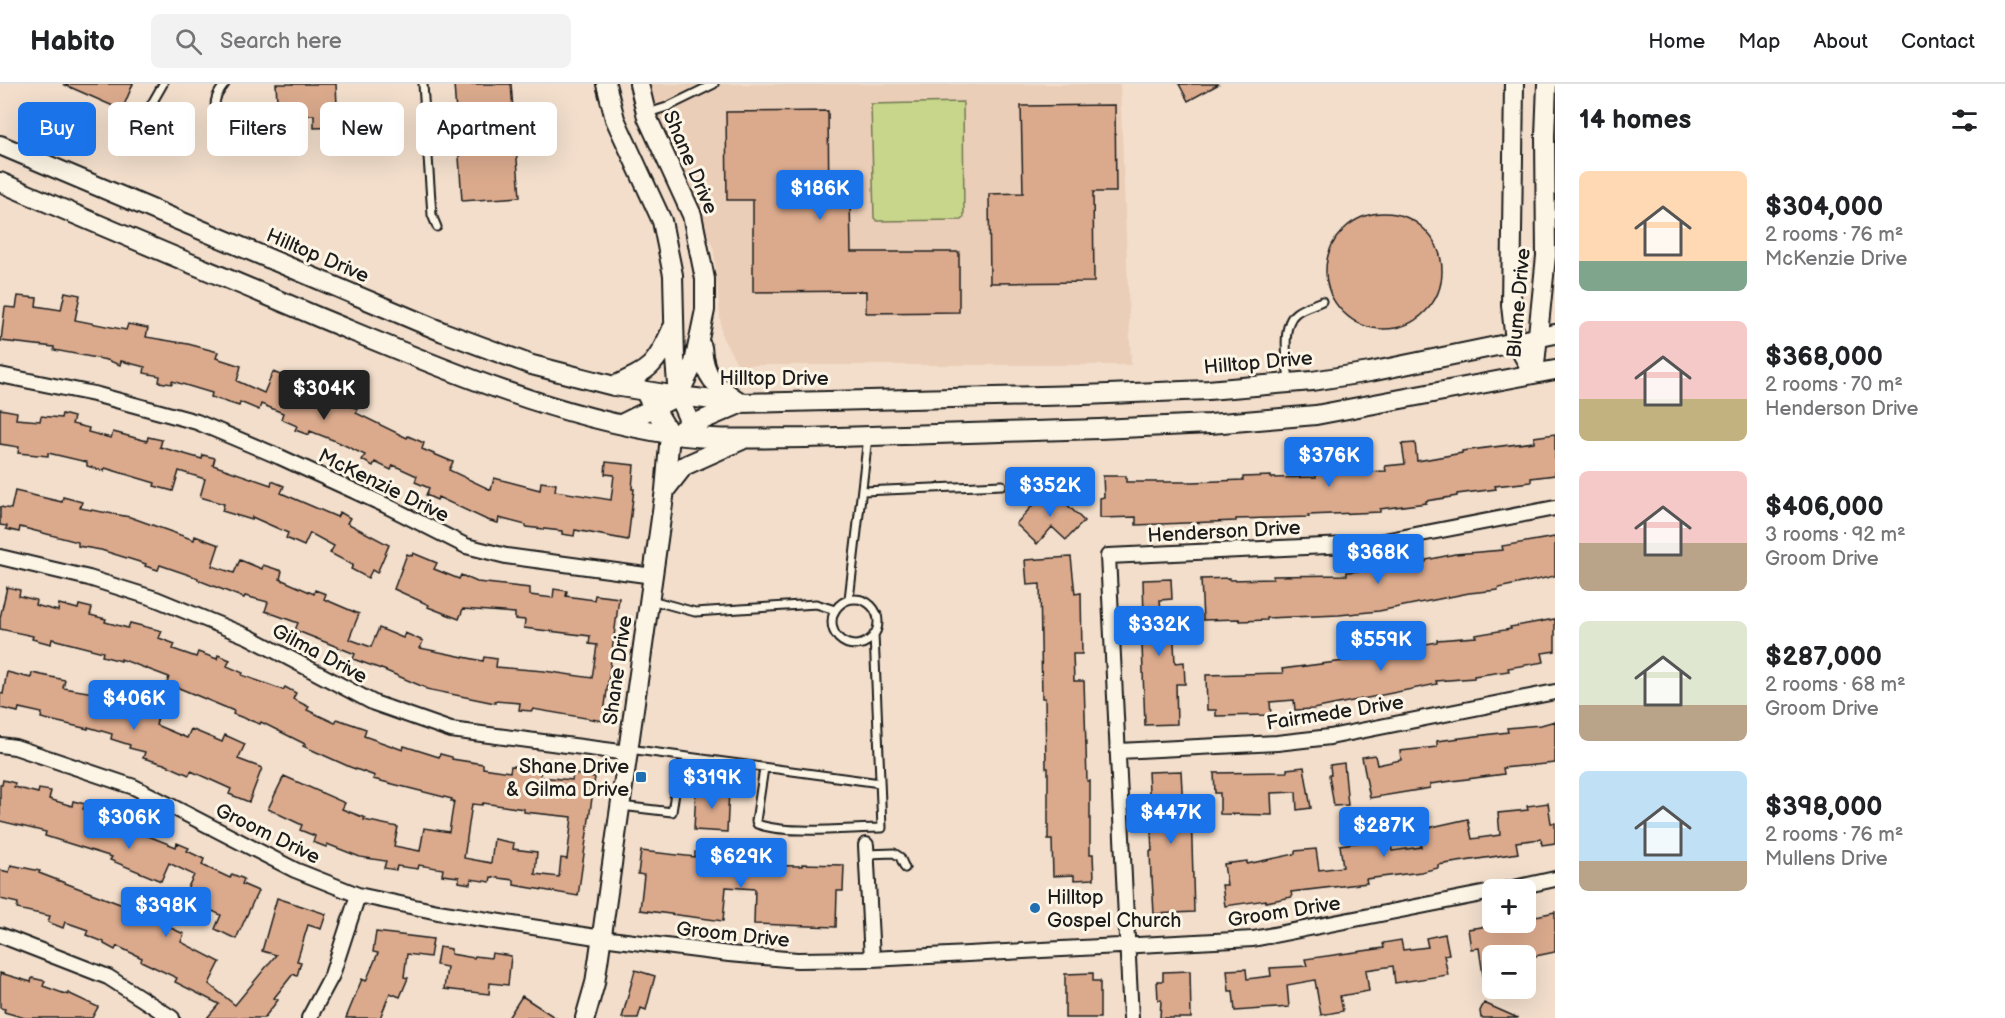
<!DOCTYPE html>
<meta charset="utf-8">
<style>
body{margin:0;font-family:"Balsamiq Sans",sans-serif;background:#f2f2f2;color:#202124;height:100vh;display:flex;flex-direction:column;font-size:22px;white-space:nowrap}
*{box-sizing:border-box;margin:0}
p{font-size:20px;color:#757577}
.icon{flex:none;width:33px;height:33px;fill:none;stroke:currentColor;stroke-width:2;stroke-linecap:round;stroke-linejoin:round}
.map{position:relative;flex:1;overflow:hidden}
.drawer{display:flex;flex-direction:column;background:#fff;width:450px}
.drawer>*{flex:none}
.guide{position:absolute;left:18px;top:18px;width:570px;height:54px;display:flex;gap:12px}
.controls{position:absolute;left:1482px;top:795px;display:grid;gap:12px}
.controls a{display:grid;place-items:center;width:54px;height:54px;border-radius:9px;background:#fff;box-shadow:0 6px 24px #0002;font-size:30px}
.price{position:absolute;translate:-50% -51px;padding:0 14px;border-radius:6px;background:#1a73e8;color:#fff;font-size:20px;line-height:39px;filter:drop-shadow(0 2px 3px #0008)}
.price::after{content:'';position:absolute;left:50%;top:36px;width:18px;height:14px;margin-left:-9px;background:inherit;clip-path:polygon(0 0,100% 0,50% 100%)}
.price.selected{background:#222;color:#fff}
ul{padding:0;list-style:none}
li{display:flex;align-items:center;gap:18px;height:150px;padding:0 24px}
li span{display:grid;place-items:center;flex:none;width:168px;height:120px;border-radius:9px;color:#555}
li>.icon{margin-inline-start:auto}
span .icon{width:72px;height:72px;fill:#fffc;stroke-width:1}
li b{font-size:26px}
h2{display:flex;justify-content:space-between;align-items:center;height:72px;padding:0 24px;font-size:26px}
.chip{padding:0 21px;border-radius:9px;background:#fff;box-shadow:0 6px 24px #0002;font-size:21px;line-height:54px}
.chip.selected{background:#1a73e8;color:#fff}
header{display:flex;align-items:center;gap:36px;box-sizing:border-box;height:84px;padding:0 30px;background:#fff;border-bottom:2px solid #e0e0e0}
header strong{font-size:28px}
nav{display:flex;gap:33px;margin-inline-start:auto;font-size:21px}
.search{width:420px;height:54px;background:#f2f2f2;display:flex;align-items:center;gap:15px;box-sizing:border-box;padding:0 21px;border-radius:9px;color:#757577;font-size:22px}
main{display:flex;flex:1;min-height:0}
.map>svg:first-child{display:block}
.built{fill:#ebceb8}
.green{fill:#c7d68a;stroke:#727953;stroke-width:1.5}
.building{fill:#dbaa8d;stroke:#1c1c1c;stroke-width:1.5;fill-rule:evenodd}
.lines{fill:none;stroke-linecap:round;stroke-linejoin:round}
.lane-casing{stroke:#1c1c1c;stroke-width:11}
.street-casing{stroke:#1c1c1c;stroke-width:18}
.secondary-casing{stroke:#1c1c1c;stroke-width:22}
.lane{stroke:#fcf5e5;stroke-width:7}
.street{stroke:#fcf5e5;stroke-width:14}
.secondary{stroke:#fcf5e5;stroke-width:18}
.poi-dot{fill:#1f6fb2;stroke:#fcf5e5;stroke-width:2}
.labels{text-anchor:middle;stroke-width:6;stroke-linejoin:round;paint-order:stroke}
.street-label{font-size:20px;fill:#1c1c1c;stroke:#fcf5e5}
.poi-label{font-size:20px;fill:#1c1c1c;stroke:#fcf5e5;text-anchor:end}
</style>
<header>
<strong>Habito</strong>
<div class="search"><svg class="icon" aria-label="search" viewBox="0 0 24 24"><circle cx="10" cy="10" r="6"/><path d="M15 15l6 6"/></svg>Search here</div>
<nav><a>Home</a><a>Map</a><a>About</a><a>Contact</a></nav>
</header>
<main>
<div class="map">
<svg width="1555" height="934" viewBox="0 0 1555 934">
<rect width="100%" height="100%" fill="#f2decb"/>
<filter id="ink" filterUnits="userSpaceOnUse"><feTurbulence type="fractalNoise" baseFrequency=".0167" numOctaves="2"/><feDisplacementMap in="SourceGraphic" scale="12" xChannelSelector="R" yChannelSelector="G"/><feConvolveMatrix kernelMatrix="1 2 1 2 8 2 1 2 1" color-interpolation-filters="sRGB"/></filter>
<g filter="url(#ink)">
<path class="built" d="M648 0H1120L1131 281H738L722 253 714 166 652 19Z"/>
<path class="green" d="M963 18 964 133 961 136 877 137 874 134 871 20Z"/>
<path class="building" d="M63 0H133L122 26Z
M276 0H336L338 43 314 44V31L278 32Z
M454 0H511L520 113 462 117Z
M1179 0H1219L1188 17Z
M1115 21 1116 108H1093L1094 198 990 199 989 110 1023 109 1021 22Z
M828 27 829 116 850 115 851 168H959V228L866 229V207L753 208V116H727L726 28Z
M1326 187a58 58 0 1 1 116 0a58 58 0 1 1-116 0Z
M65 208 80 211 75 236 126 246 128 240 148 244 146 253 188 260 218 268 216 274 241 282 237 297 264 309 273 288 290 295 288 300 330 316 333 308 346 313 343 319 358 325 356 329 407 354 408 352 424 359 422 365 453 378 449 386 491 406 494 394 540 406 541 398 556 400 555 407 611 416 614 391 605 390 606 378 634 381 632 405H634L628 456 575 446 574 452 562 450V447L526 443V441L499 434 498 439 487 436 438 413 437 416 426 411 429 404 415 398 417 392 393 381 391 386 375 378 373 382 362 376 365 371 338 358 310 347 309 351 295 346 297 342 281 335 283 329 261 320 259 326 240 318 239 322 211 313 212 309 172 297V300L159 298 160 292 144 289 145 283 121 277 120 281 107 276 54 266V263L1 257 5 223 16 224 18 212 37 214 36 222 61 226Z
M0 325 17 328 16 335 40 337 41 332 61 334 62 330 74 333 72 340 89 344 88 348 111 354 113 348 147 357 148 353 162 356 160 363 202 375 203 371 215 374 213 381 271 401 272 397 284 402 281 409 337 433 340 428 350 434 347 439 389 461 377 489 372 486 368 494 351 485 353 481 330 469 334 462 310 449 304 462 286 454 288 449 252 433V436L222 427 224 420 200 413 205 395 179 387 173 407 154 402 155 399 105 384 104 387 87 382V378L48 369V372L18 369 19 363 0 360Z
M1555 350V391L1531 394V398L1495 402 1496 405 1457 410V412L1426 417V419L1380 425V428L1308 431 1309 433 1236 435V437L1136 441V433L1100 434V414L1104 413 1103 392H1126V398H1193L1243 396V393L1271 392V394L1316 393V390L1386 387 1385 382 1405 380 1402 360 1415 359 1417 377 1462 369V367L1534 358V353Z
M1049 403 1084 437 1066 456 1052 443 1037 460 1016 440Z
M15 407 62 418 63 413 82 418 80 424 130 433 194 456 195 452 219 461 212 482 234 489 240 476 262 485 263 481 282 487 280 495 314 510 315 506 326 510 324 515 359 530 349 555 371 563 379 544 403 554 405 549 423 557 420 564 483 577 484 573 497 575 496 583 544 587 592 594 597 561 589 560 590 552 524 544 525 536 515 535V529L463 525 459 535 428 523 429 521 394 505 407 470 412 472 413 469 437 479 434 485 459 495 461 491 477 498 530 504V511L553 514 554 505 567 507 566 512 594 516 595 511 619 514 603 637 533 625 532 627 519 626 520 619 495 617V619L426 605V604L384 586 353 575 355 570 295 546 298 539 265 527 268 518 245 512 244 514 198 496V494L160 481 158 486 145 482 146 480 101 466 78 462V458L20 443 19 448 6 445 7 442 0 441V423L11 425Z
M1555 453V492L1498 504V506L1469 509 1379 527 1339 531 1267 534V536L1240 537 1239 535 1203 536 1201 495 1230 494V496L1273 495V492L1347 491V488L1373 486V488L1426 478V476L1455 470 1503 466 1502 462Z
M1071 473 1075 510 1081 509 1082 570H1073L1074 597H1084L1087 697H1090V770H1093L1094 795 1074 796V791L1053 792 1052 756H1048V684H1046L1045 614H1042L1040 500 1027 501 1025 476Z
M1171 495 1172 515 1160 516 1162 540 1173 539 1175 579 1184 578 1185 600H1176L1177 640 1145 641 1141 534H1144L1143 496Z
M7 503 20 506 19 512 36 516 35 521 58 527 59 520 78 525 79 521 92 524 90 531 106 535 105 538 128 544 130 539 162 547 159 554 175 560 173 565 196 573 198 568 217 575 218 571 230 576 227 582 243 589 242 591 283 606 285 603 296 609 293 615 309 623 307 626 335 639 337 635 366 645 364 652 403 666 404 662 439 673 440 670 452 673V675L483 680V684L510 688 511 682 525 683 524 686 541 687 540 693 572 696 573 690 595 693 578 812 514 801V796L491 793 490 798 471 795 470 800 459 798V793L442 791 443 785 419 781 418 785 397 782 396 786 384 784 386 777 360 773 327 760 326 763 313 758 315 752 300 746 302 741 268 725 284 692 345 719 342 725 365 734 364 736 398 743 394 762 420 767 424 744 449 748 454 717H451L452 715 373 695 375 692 350 683 303 662 305 660 261 638 260 640 233 630 234 627 167 599 169 593 121 575V577L102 572 103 568 52 555 51 560 32 555 33 552 0 545V534ZM483 719 524 725V728L572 733 567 775 561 774 559 793 535 790 537 768 513 765 514 759 494 755 491 779 464 774 472 720 482 721Z
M1555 535V567L1542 569 1544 578 1508 584 1509 587 1474 592V594L1436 597 1437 600 1313 625 1295 626 1294 616 1270 618 1271 631 1216 632V626H1207L1206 591 1283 589 1282 585 1360 575 1358 563 1378 560 1379 569 1437 558V556L1476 553 1475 551 1511 545 1510 543Z
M7 588 31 594 32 589 65 596 63 604 106 611 125 617 123 624 158 633 156 641 187 654 191 645 222 658 225 651 245 660 238 675 262 684 249 718 229 710 231 705 191 687 189 691 164 680 143 674 145 668 129 664 130 661 111 655 112 650 88 643V645L41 634 42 629 19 624 18 628 0 624V609L3 610Z
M1555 637V679L1503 684 1504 690 1430 700V704L1370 714 1362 673 1375 671 1377 681 1401 676 1400 667 1437 663V657L1508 648 1507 644 1541 641Z
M1344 679 1348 721 1334 722 1329 691H1331L1330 681Z
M1304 683 1311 724 1297 726 1296 708 1271 709 1272 731 1220 730V709H1215L1214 689 1287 688V685Z
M1181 687 1183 725H1191L1194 828 1154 830 1152 793H1151L1150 767H1152L1148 688Z
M3 696 15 699 14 703 38 709 39 705 51 707 49 715 72 722 73 717 85 720 83 725 108 732 109 728 120 732 118 740 176 763 177 759 189 764 187 767 204 775 202 781 230 794 232 790 244 795 242 800 258 807 236 855 215 845 221 831 183 813 194 791 169 779 161 797 110 776 112 773 45 752 46 748 0 737V701H2Z
M696 703 729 705 727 748 694 746Z
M1548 719 1551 739H1555V759L1542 761 1541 755 1516 758 1518 769 1438 781V784L1421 788 1366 795 1367 799 1291 808 1292 813 1266 818V816L1225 822 1222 801H1227L1224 780 1247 777V780L1295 770V767L1316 765 1319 786 1343 783 1340 761 1369 757 1368 747 1389 744 1392 767 1421 763 1418 746 1468 735 1472 755 1500 751 1498 729 1528 726 1527 722Z
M641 767 695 773V768L719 771 718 778 748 781 802 782V780L844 781 843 807H837L836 843 754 840 755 805 726 803 723 837 640 826 644 791 638 790Z
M11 781 40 787 39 789 133 825 135 822 153 831 151 835 184 850 181 858 220 878 209 900 235 921 276 871 262 867 277 814 326 830 321 845 308 841 297 877 301 878 297 892 293 890 274 914 278 916 264 934H207L219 920 175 898 177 894 141 877 142 874 117 862 115 866 104 860V858L86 851 88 846 65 838 63 844 48 838 50 832 17 825 18 819 0 815V786L9 788Z
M1555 828V868L1526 874V872H1492V905H1485L1479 864 1471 865 1468 845 1502 840V838H1526V834Z
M376 848 433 855 430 873 407 870 404 893 408 894 400 913 390 909 380 934H346L362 895 366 897 378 869 373 868Z
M1445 850 1449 870 1444 871 1448 891 1395 899 1393 882 1366 886 1369 907 1340 912 1343 927 1321 931 1315 896 1287 901 1289 923 1235 927 1233 907H1229L1227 886 1246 885 1247 895 1271 892 1270 884 1307 882 1305 875 1384 864 1383 859 1401 856 1403 866 1428 863 1426 854Z
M439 863 451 865V870L474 874 475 872 491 874 492 869 511 872 508 901 490 899 489 910 444 905 447 883 436 881Z
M635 886 655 892 646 926 641 924 638 934H622Z
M1190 887 1191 934H1160L1161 916H1158L1157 897H1163V888Z
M0 889 31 898 32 894 45 897 43 902 68 911V909L98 923 92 934H25L4 928 5 925 0 924Z
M1093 889V897H1100V934H1065V890Z
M522 912 556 934H508Z
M1484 919 1518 934H1481L1480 927Z"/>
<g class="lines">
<defs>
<path id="lane" d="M423 0 432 131 437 143
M217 28C212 17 218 9 225 0
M648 29 667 23 714 0
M139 42 163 0
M1289 299C1288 281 1280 241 1296 229 1303 223 1314 221 1322 217
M863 407 1002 401
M849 515 868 353
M832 538a23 23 0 1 1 46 0a23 23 0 1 1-46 0Z
M651 516 695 528 816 520 835 526
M629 665 880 699
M764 684 756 737 757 740C786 751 850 744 882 744L874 550
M621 722 672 728 679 683
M867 770 894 769 900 773 905 784"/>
<path id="street" d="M0 291 94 310 197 338 280 373 385 421 466 462 506 472 653 492
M0 473 89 494 156 515 249 553 374 619 451 646 628 669
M0 661 15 663 134 703 295 786 358 811 438 828 602 854 729 870 797 876 872 875 1253 855 1492 808
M1119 667 1277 659 1330 653 1555 608
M866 761 872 875
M1505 806 1555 795
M0 851 108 893 172 934
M309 934 332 891 358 811
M1131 934 1108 472 1369 460 1555 424"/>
<path id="secondary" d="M606 0 615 35 662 137 673 191 675 275 678 312 696 352
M1514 0 1511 221 1515 257 1534 290
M0 61 443 248 532 281 614 302 678 312 741 319 1083 311 1208 306 1312 297 1370 288 1555 250
M0 98C105 144 212 188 318 233 432 280 547 331 670 350 715 357 761 354 806 354L1099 345 1210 340 1316 331 1555 286
M702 263C704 294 715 301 740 318
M1534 290 1546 172 1545 52 1547 0
M614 302C651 285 655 283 672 245
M621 340 678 312 694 279 705 226V195L692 131 647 33 639 0
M682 345 740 320
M666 405 684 382 742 356
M585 934 595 899 599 872 665 406 670 350 644 307"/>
</defs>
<use href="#lane" class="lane-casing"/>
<use href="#street" class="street-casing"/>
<use href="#secondary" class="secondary-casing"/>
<use href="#lane" class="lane"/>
<use href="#street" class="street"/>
<use href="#secondary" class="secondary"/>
</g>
</g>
<g class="poi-dot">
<rect x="635" y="687" width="12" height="12" rx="3"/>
<circle cx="1035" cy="824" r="6"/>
</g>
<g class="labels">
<g class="street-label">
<text transform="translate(691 78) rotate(67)" y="7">Shane Drive</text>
<text transform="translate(318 171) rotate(23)" y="7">Hilltop Drive</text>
<text transform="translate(1518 219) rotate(-85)" y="7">Blume Drive</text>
<text transform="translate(1258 278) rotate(-5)" y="7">Hilltop Drive</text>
<text x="774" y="301">Hilltop Drive</text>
<text transform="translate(384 401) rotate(26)" y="7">McKenzie Drive</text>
<text transform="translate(1224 447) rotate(-3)" y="7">Henderson Drive</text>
<text transform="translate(320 569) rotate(28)" y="7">Gilma Drive</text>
<text transform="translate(617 586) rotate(-82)" y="7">Shane Drive</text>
<text transform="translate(1335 628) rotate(-9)" y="7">Fairmede Drive</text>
<text transform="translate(268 749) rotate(26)" y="7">Groom Drive</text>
<text transform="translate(1284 827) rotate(-9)" y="7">Groom Drive</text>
<text transform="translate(733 850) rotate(6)" y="7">Groom Drive</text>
</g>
<g class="poi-label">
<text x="629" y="689">Shane Drive<tspan x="629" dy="23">&amp; Gilma Drive</tspan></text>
<text x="1047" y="820" text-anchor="start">Hilltop<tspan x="1047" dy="23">Gospel Church</tspan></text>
</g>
</g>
</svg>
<div class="controls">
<a>+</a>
<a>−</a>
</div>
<b class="price" style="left:820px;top:137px">$186K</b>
<b class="price selected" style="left:324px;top:337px">$304K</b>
<b class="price" style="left:1329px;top:404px">$376K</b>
<b class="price" style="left:1050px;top:434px">$352K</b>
<b class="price" style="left:1378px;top:501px">$368K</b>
<b class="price" style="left:1159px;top:573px">$332K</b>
<b class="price" style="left:1381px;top:588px">$559K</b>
<b class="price" style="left:134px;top:647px">$406K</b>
<b class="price" style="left:712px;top:726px">$319K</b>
<b class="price" style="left:1171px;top:761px">$447K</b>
<b class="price" style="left:129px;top:766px">$306K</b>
<b class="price" style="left:1384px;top:774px">$287K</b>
<b class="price" style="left:741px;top:805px">$629K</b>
<b class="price" style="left:166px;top:854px">$398K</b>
<div class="guide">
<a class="chip selected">Buy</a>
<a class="chip">Rent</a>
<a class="chip">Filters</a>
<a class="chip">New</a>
<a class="chip">Apartment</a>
</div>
</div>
<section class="drawer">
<h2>14 homes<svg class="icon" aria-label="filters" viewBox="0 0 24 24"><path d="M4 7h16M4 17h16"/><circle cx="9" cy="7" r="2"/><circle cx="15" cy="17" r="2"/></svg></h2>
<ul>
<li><span style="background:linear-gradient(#ffd9b3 75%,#7fa58c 0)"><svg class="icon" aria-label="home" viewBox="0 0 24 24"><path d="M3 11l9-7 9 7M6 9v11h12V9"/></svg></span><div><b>$304,000</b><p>2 rooms · 76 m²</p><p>McKenzie Drive</p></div></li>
<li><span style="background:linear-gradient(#f6c9c9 65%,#c2b280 0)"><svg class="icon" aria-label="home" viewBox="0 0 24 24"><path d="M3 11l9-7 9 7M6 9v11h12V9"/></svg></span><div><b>$368,000</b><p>2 rooms · 70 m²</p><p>Henderson Drive</p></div></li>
<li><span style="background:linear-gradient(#f6c9c9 60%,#b9a48a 0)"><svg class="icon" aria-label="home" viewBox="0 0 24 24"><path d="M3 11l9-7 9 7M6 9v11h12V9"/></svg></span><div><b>$406,000</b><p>3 rooms · 92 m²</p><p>Groom Drive</p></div></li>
<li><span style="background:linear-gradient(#dfe7d0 70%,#b9a48a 0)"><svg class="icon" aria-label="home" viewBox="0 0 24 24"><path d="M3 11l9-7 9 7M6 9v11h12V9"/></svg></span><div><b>$287,000</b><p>2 rooms · 68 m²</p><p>Groom Drive</p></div></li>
<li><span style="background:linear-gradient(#bfe0f5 75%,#b9a48a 0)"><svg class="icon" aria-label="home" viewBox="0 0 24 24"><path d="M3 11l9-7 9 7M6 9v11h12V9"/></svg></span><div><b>$398,000</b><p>2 rooms · 76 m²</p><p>Mullens Drive</p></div></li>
</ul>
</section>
</main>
